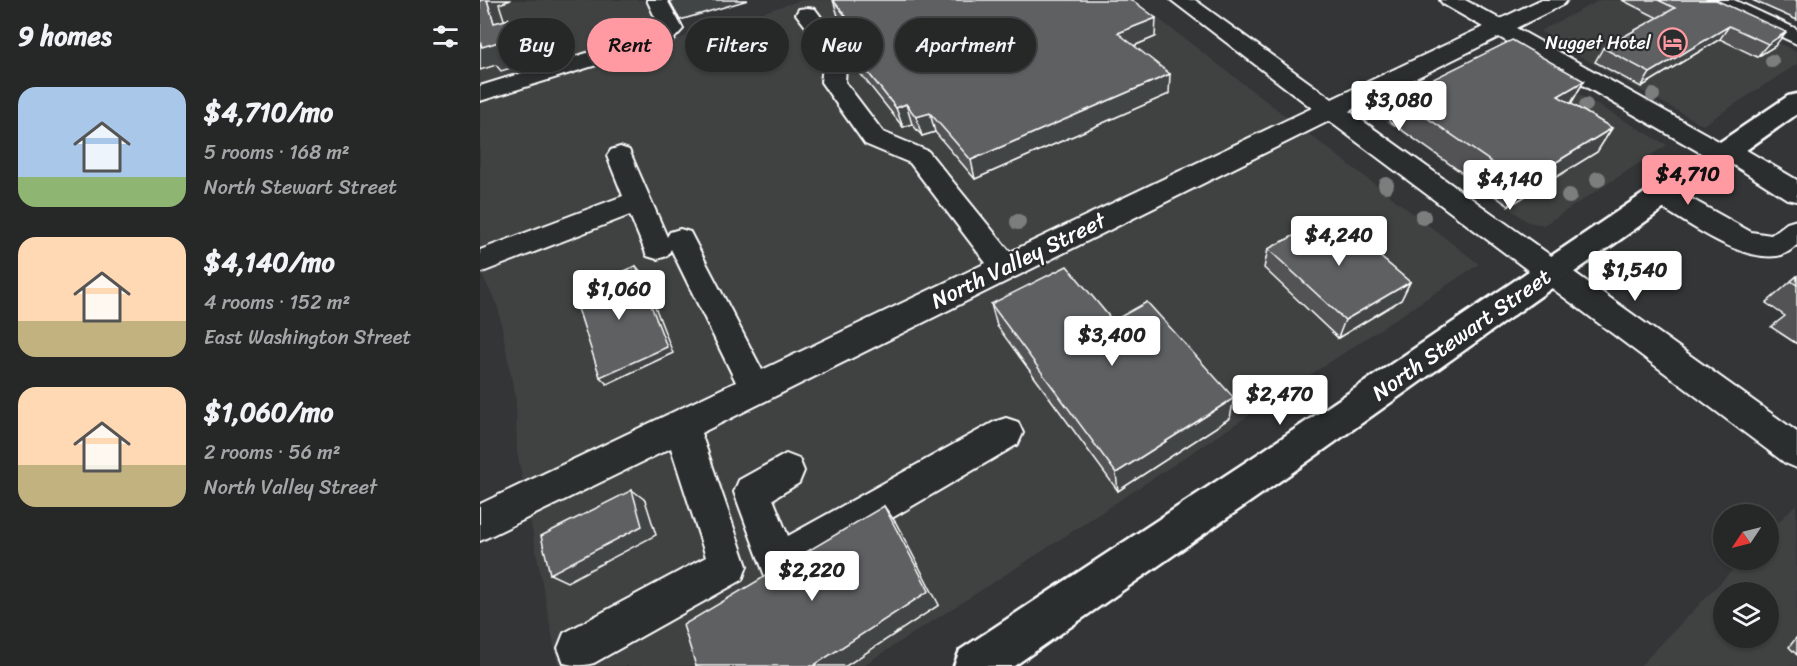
<!DOCTYPE html>
<meta charset="utf-8">
<style>
body{margin:0;font-family:Sriracha,sans-serif;background:#323434;color:#f1f3f6;height:100vh;display:flex;flex-direction:column;font-size:22px;white-space:nowrap}
*{box-sizing:border-box;margin:0}
p{font-size:20px;color:#a4a6a8}
.icon{flex:none;width:33px;height:33px;fill:none;stroke:currentColor;stroke-width:2;stroke-linecap:round;stroke-linejoin:round}
.map{position:relative;flex:1;overflow:hidden}
.details{display:flex;flex-direction:column;background:#262828;width:480px}
.details>*{flex:none}
.banner{position:absolute;left:18px;top:18px;width:570px;height:54px;display:flex;gap:12px}
.needle{width:39px;rotate:235deg}
.fabs{position:absolute;left:1233px;top:504px;display:grid;gap:12px}
.fabs a{display:grid;place-items:center;width:66px;height:66px;border-radius:50%;background:#262828;box-shadow:0 2px 4px #0004,0 0 0 2px #424445;font-size:30px}
.price{position:absolute;translate:-50% -51px;padding:0 14px;border-radius:6px;background:#fff;color:#222;font-size:20px;line-height:39px;filter:drop-shadow(0 2px 3px #0008)}
.price::after{content:'';position:absolute;left:50%;top:36px;width:18px;height:14px;margin-left:-9px;background:inherit;clip-path:polygon(0 0,100% 0,50% 100%)}
.price.current{background:#ff9aa2;color:#111}
ul{padding:0;list-style:none}
li{display:flex;align-items:center;gap:18px;height:150px;padding:0 18px}
li span{display:grid;place-items:center;flex:none;width:168px;height:120px;border-radius:18px;color:#555}
li>.icon{margin-inline-start:auto}
span .icon{width:72px;height:72px;fill:#fffc;stroke-width:1}
li b{font-size:26px}
h2{display:flex;justify-content:space-between;align-items:center;height:72px;padding:0 18px;font-size:26px}
.tag{padding:0 21px;border-radius:27px;background:#262828;box-shadow:0 2px 4px #0004,0 0 0 2px #424445;font-size:21px;line-height:54px}
.tag.current{background:#ff9aa2;color:#111}
main{display:flex;flex:1;min-height:0}
.map>svg:first-child{display:block}
.built{fill:#404243;fill-rule:evenodd}
.lines{fill:none;stroke-linecap:round;stroke-linejoin:round}
.minor-casing{stroke:#fff;stroke-width:4}
.major-casing{stroke:#fff;stroke-width:5}
.minor{fill:#2a2d2e;fill-rule:evenodd}
.major{fill:#2a2d2e;fill-rule:evenodd}
.tree{fill:#7c7e7e}
.wall{fill:#525354;stroke:#fff;stroke-width:1.5}
.shaded-wall{fill:#424445;stroke:#fff;stroke-width:1.5}
.building{fill:#5f6162;stroke:#fff;stroke-width:1.5}
.labels{text-anchor:middle;stroke-width:4.5;stroke-linejoin:round;paint-order:stroke}
.far-poi-label{font-size:18px;fill:#fff;stroke:#2a2d2e;text-anchor:end}
.street-label{font-size:22px;fill:#fff;stroke:#2a2d2e}
</style>
<main>
<section class="details">
<h2>9 homes<svg class="icon" aria-label="filters" viewBox="0 0 24 24"><path d="M4 7h16M4 17h16"/><circle cx="9" cy="7" r="2"/><circle cx="15" cy="17" r="2"/></svg></h2>
<ul>
<li><span style="background:linear-gradient(#a9c7e8 75%,#8fb573 0)"><svg class="icon" aria-label="home" viewBox="0 0 24 24"><path d="M3 11l9-7 9 7M6 9v11h12V9"/></svg></span><div><b>$4,710/mo</b><p>5 rooms · 168 m²</p><p>North Stewart Street</p></div></li>
<li><span style="background:linear-gradient(#ffd9b3 70%,#c2b280 0)"><svg class="icon" aria-label="home" viewBox="0 0 24 24"><path d="M3 11l9-7 9 7M6 9v11h12V9"/></svg></span><div><b>$4,140/mo</b><p>4 rooms · 152 m²</p><p>East Washington Street</p></div></li>
<li><span style="background:linear-gradient(#ffd9b3 65%,#c2b280 0)"><svg class="icon" aria-label="home" viewBox="0 0 24 24"><path d="M3 11l9-7 9 7M6 9v11h12V9"/></svg></span><div><b>$1,060/mo</b><p>2 rooms · 56 m²</p><p>North Valley Street</p></div></li>
</ul>
</section>
<div class="map">
<svg width="1317" height="666" viewBox="0 0 1317 666">
<rect width="100%" height="100%" fill="#333536"/>
<filter id="ink" filterUnits="userSpaceOnUse"><feTurbulence type="fractalNoise" baseFrequency=".0167" numOctaves="2"/><feDisplacementMap in="SourceGraphic" scale="12" xChannelSelector="R" yChannelSelector="G"/><feConvolveMatrix kernelMatrix="1 2 1 2 8 2 1 2 1" color-interpolation-filters="sRGB"/></filter>
<g filter="url(#ink)">
<path class="built" d="M0 0H166L191 44 197 39 322 0H654L999 264 561 552 382 666H78L37 451 36 402 18 307 0 271Z
M1120 0H1209L1317 52V64L1223 125 1074 42 1072 38 1060 31Z
M1020 49 1187 145 1064 225 1048 222 894 113Z
M1316 504 1317 666H1160L1262 560H1288L1289 532ZM1244 592H1288V638H1244Z"/>
<g class="lines">
<defs>
<path id="minor" d="M167 0H187L203 29 191 42 0 101V86L175 32 180 28Z
M691 0H715L852 99 1003 27 963 4 960 0H985L1020 19 1060 0H1087L1084 4 1036 28 1242 143 1256 144 1317 180V201L1307 199 1247 161 1233 160 1019 37 869 111 1317 432V468L1305 463 849 121 221 433 267 566 262 580 114 663C103 666 95 666 84 663L78 648 84 633 226 557 191 448 0 541V504L256 382 191 249 187 256 177 259 167 256 150 215 0 273V250L143 196 127 156 131 150 140 147 149 150 187 237 190 232 200 229 210 232 282 370 506 263 430 163 385 144 341 82 345 51 316 14 319 9 327 8 335 9 367 51 365 82 403 132 448 151 530 252 832 108Z
M1227 0H1254L1317 29V44L1230 4Z
M1182 186 1192 188 1271 232 1291 235 1307 223 1317 220V245C1311 250 1305 255 1297 256 1257 261 1206 221 1172 202L1168 195 1172 188Z
M526 418 538 422 543 433 538 444 313 576 299 581 285 576 254 492 259 480 306 454 319 459 324 471 319 483 293 499 308 536 514 422Z"/>
<path id="major" d="M1317 94V114L810 474 534 666H474L480 650 784 450 1308 96Z"/>
</defs>
<use href="#minor" class="minor-casing"/>
<use href="#major" class="major-casing"/>
<use href="#minor" class="minor"/>
<use href="#major" class="major"/>
</g>
<g class="tree">
<circle cx="1292" cy="61" r="7"/>
<circle cx="1173" cy="95" r="7"/>
<circle cx="1106" cy="105" r="7"/>
<circle cx="1118" cy="179" r="8"/>
<circle cx="906" cy="185" r="8"/>
<circle cx="1089" cy="196" r="8"/>
<circle cx="943" cy="217" r="8"/>
<circle cx="538" cy="222" r="8"/>
</g>
<path class="wall" d="M353 0 675 37 654 46 689 94 495 179 455 132 442 136 432 124 423 127 379 72 372 52H374L369 37 373 35 359 19Z
M1142 0H1236L1295 46 1277 57 1240 39 1161 87 1115 62 1123 48 1178 18Z
M1272 0H1317V20Z
M1104 81 1091 104 1132 128 1117 152 1029 206 909 121 917 97Z
M788 249 930 282 921 300 858 338 784 268Z
M1317 276V344L1291 327 1305 316 1286 303Z
M511 304 633 321 750 418 638 491 517 326Z
M1317 637V655L1309 647Z"/>
<path class="shaded-wall" d="M7 0H31L19 4 30 38 29 19 47 42 53 61 21 71 16 65 0 70V40L14 23Z
M194 0H268L200 20 190 1Z
M676 18 675 37 639 52 638 33Z
M1249 26 1240 39 1161 87 1170 73Z
M1306 32 1295 46 1277 57 1288 44Z
M690 74 689 94 495 179 491 160Z
M1104 81 1090 105 1078 96Z
M426 104 432 124 423 127 416 108Z
M450 113 455 132 442 136 436 117Z
M1132 128 1117 152 1029 206 1042 183Z
M156 266 162 273 193 353 127 384 120 377Z
M930 282 921 300 858 338 865 320Z
M754 398 750 418 638 491 636 473Z
M152 490 165 500 176 535 87 582 70 574Z
M404 506 416 523 459 605 366 666H333Z"/>
<path class="building" d="M0 0H7L14 23 29 19 35 37 2 47 0 41Z
M353 0H652L676 18 638 33 690 74 491 160 450 113 436 117 426 104 416 108 372 52 381 49 369 37 379 33Z
M1178 0H1236L1306 32 1288 44 1249 26 1170 73 1123 48 1195 8Z
M1032 40 1104 81 1078 96 1132 128 1042 183 917 97Z
M852 216 930 282 865 320 788 249Z
M156 266 187 347 120 377 93 293Z
M587 266 633 321 667 302 754 398 636 473 511 304Z
M1317 276V285L1311 281Z
M152 490 162 526 70 574 61 536Z
M404 506 449 591 333 666H216L203 625Z"/>
</g>
<defs>
<symbol id="hotel-ring" viewBox="-11 -11 22 22"><circle r="9.5" fill="#2a2d2e" stroke="#ff9aa2" stroke-width="1.5"/><path d="M-6-4.5h1.5V1H6V5H4.5V3h-9V5H-6ZM-4 0a1.8 1.8 0 1 1 3.6 0ZM.5 0V-2.5h3Q6-2.5 6 0Z" fill="#ff9aa2"/></symbol>
</defs>
<g fill-rule="evenodd">
<use href="#hotel-ring" x="1176" y="26" width="33" height="33"/>
</g>
<g class="labels">
<g class="far-poi-label">
<text x="1171" y="49">Nugget Hotel</text>
</g>
<g class="street-label">
<text transform="translate(538 260) rotate(-26)" y="8">North Valley Street</text>
<text transform="translate(981 334) rotate(-35)" y="8">North Stewart Street</text>
</g>
</g>
</svg>
<div class="fabs">
<a><svg class="needle" viewBox="-14 -14 28 28"><path d="M0-13l5 13h-10z" fill="#e53935"/><path d="M0 13l5-13h-10z" fill="#a4a6a8"/></svg></a>
<a><svg class="icon" aria-label="layers" viewBox="0 0 24 24"><path d="M12 4l9 5-9 5-9-5zM3 14l9 5 9-5"/></svg></a>
</div>
<b class="price" style="left:919px;top:132px">$3,080</b>
<b class="price current" style="left:1208px;top:206px">$4,710</b>
<b class="price" style="left:1030px;top:211px">$4,140</b>
<b class="price" style="left:859px;top:267px">$4,240</b>
<b class="price" style="left:1155px;top:302px">$1,540</b>
<b class="price" style="left:139px;top:321px">$1,060</b>
<b class="price" style="left:632px;top:367px">$3,400</b>
<b class="price" style="left:800px;top:426px">$2,470</b>
<b class="price" style="left:332px;top:602px">$2,220</b>
<div class="banner">
<a class="tag">Buy</a>
<a class="tag current">Rent</a>
<a class="tag">Filters</a>
<a class="tag">New</a>
<a class="tag">Apartment</a>
</div>
</div>
</main>
